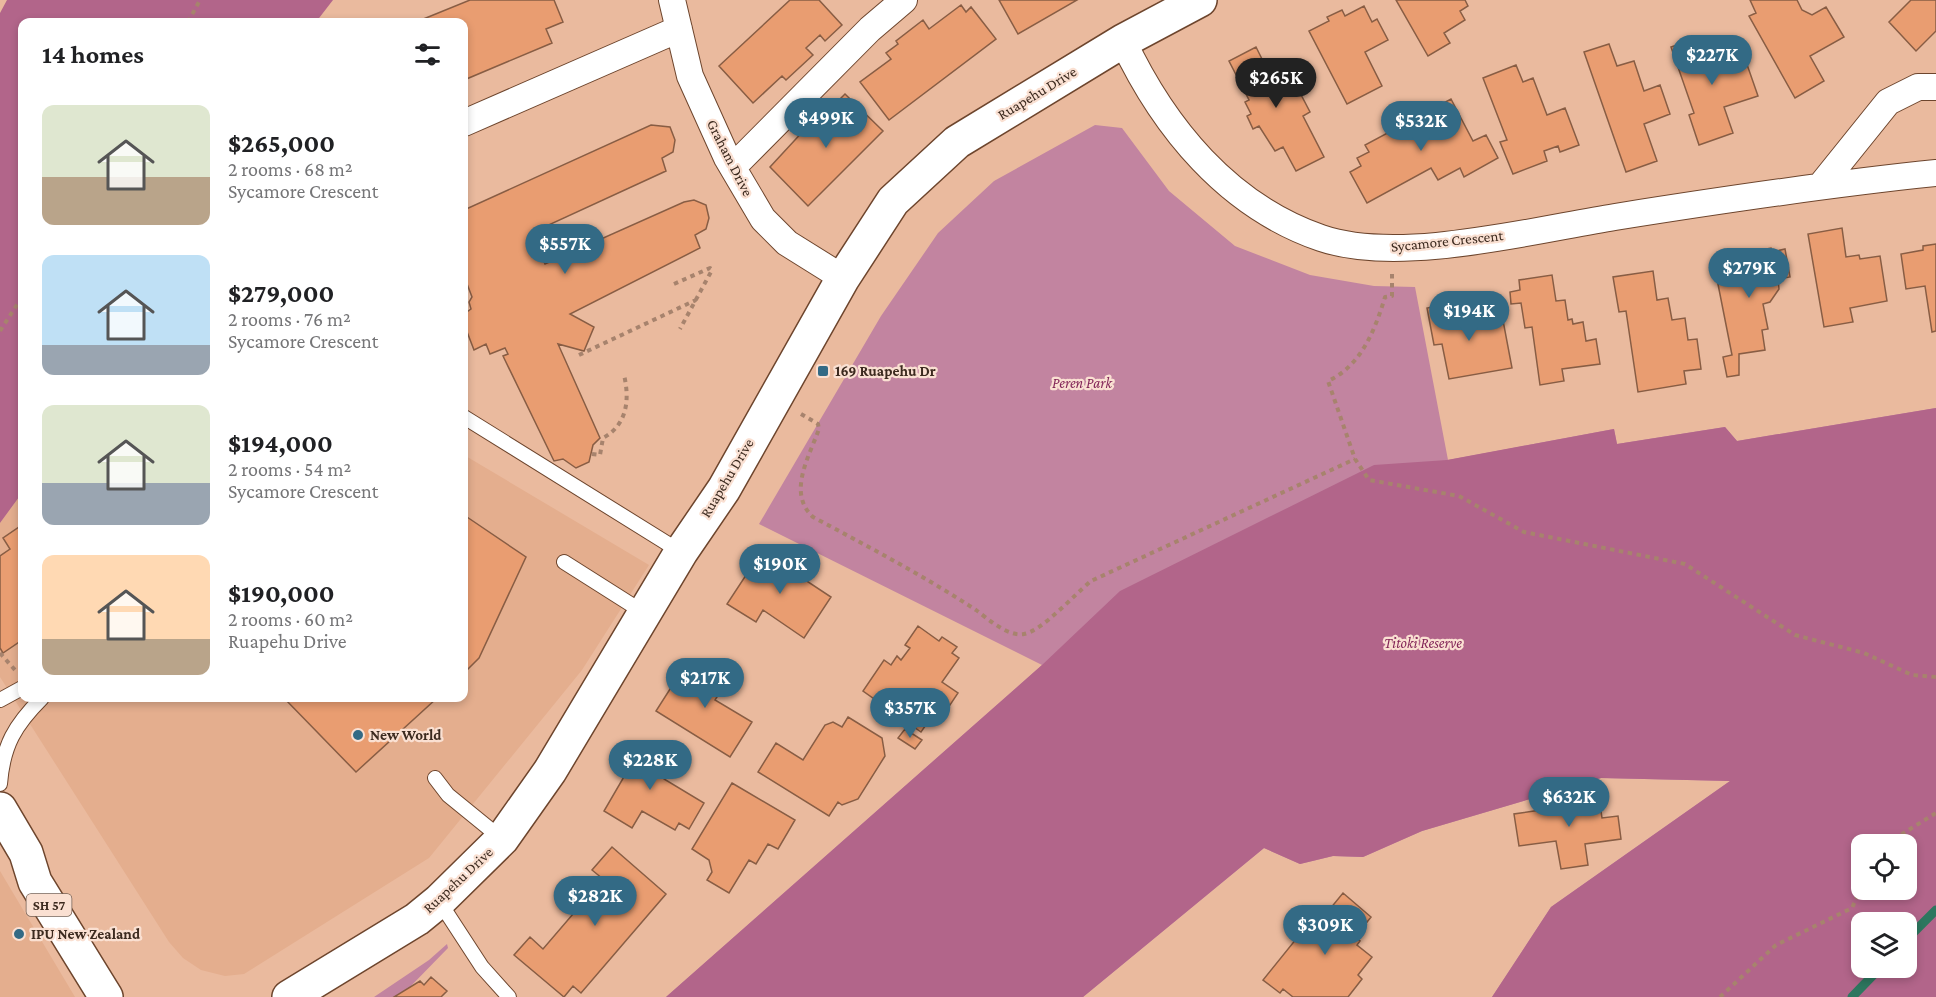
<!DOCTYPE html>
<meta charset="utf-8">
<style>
body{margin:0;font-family:"Crimson Pro",serif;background:#f2f2f2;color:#202124;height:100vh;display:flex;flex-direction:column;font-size:22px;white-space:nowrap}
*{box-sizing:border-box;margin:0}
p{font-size:20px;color:#757577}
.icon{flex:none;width:33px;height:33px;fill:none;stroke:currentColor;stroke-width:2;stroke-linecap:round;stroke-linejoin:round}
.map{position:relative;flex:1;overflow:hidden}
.drawer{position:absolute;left:18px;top:18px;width:450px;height:684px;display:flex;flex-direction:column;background:#fff;border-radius:12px;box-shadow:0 3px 9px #0003}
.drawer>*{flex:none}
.tools{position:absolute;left:1851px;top:834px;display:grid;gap:12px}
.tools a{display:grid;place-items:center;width:66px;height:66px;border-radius:12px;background:#fff;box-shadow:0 3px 9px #0003;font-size:30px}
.price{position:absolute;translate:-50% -51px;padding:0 14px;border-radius:21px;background:#336a85;color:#fff;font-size:20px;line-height:39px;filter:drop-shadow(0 2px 3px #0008)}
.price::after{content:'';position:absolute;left:50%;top:36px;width:18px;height:14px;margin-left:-9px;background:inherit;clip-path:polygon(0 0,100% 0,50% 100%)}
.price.on{background:#222;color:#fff}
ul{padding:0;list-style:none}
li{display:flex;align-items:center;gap:18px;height:150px;padding:0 24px}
li span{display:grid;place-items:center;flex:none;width:168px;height:120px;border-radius:12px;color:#555}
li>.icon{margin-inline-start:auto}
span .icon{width:72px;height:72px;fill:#fffc;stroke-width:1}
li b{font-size:26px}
h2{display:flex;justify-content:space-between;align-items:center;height:72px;padding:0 24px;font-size:26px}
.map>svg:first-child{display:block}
.built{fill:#e4ae8e}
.green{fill:#c284a0;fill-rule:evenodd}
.forest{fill:#b2658a;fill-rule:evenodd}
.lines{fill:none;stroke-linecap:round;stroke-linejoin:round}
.stream{stroke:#2d775f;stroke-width:9}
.building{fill:#e99d71;stroke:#885d44;stroke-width:1.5}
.lane-casing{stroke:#6d452d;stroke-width:16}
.street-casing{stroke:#6d452d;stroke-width:28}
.secondary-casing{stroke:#6d452d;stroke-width:36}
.highway-casing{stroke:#6d452d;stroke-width:36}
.path{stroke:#a7836d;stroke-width:4;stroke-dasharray:4.5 4.5;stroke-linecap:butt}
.lane{stroke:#fff;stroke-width:14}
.street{stroke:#fff;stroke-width:26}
.secondary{stroke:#fff;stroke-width:33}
.highway{stroke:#fff;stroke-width:33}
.poi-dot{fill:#336a85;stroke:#fae0d2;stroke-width:2}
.labels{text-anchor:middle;stroke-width:4.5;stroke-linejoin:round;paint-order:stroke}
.shield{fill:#fae0d2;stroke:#756155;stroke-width:1.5}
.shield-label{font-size:14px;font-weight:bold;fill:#3c2a1f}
.street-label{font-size:15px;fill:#3c2a1f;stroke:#fae0d2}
.poi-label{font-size:15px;font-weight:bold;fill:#3c2a1f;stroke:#fae0d2;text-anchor:start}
.park-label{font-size:15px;font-style:italic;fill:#832558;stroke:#fae0d2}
</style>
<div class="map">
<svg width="1936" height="997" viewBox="0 0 1936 997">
<rect width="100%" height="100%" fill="#eaba9e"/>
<path class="built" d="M464 455 649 565 582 670 429 858 244 974 225 976 201 970 183 958 169 942 0 677V523L22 493V698H464Z
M0 871 75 997H0Z"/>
<path class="green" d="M1095 125 1122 128 1169 191 1235 246 1310 275 1374 286 1415 287 1448 460 1614 429 1617 444 1725 427 1737 441 1936 408V997H1492L1551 907 1730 781 1601 778 1422 831 1363 857 1333 856 1300 864 1264 848 1083 997H666L1042 665 759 524 881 316 938 233 994 181ZM1862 844H1906V890H1862ZM1862 922H1906V968H1862Z
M447 944 448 948 408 989 394 997H374L429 960Z"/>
<path class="forest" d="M7 0H333L316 22H22V493L0 523V13Z
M1936 408V997H1492L1551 907 1730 781 1601 778 1422 831 1363 857 1333 856 1300 864 1264 848 1083 997H666L1042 665 1120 591 1374 465 1447 460 1614 429 1617 444 1725 427 1737 441ZM1862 844H1906V890H1862ZM1862 922H1906V968H1862Z"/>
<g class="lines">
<path class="stream" d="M1906 940 1936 910
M1852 997 1880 968"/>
</g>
<path class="building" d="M470 0H554L563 22 546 29 552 43 464 80V22H416Z
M790 0H819L842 25 825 41 820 35 806 48 813 55 786 80 782 76 753 103 719 66Z
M999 0H1077L1018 34Z
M1396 0H1465L1468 6 1460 11 1465 20 1444 33 1450 43 1428 56Z
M1750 0H1797L1802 10 1812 15 1826 7 1844 37 1810 56 1824 81 1795 98 1749 16 1756 13Z
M1911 0H1936V31L1916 51 1889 22Z
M961 5 966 12 971 7 996 39 889 120 860 82 891 59 886 53 898 44 896 41 923 20 929 29Z
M1364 6 1372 22 1377 19 1388 40 1365 52 1382 86 1347 104 1309 31 1329 21 1327 17 1342 10 1345 16Z
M1701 37 1706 50 1721 45 1726 59 1743 53 1758 96 1724 107 1733 133 1699 145 1689 115 1694 113 1671 47Z
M1609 44 1617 66 1634 61 1644 91 1660 85 1670 114 1644 124 1657 161 1626 172 1584 52Z
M1256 47 1265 65 1272 61 1289 94 1298 89 1310 112 1303 116 1324 157 1296 171 1283 147 1275 151 1259 126 1253 129 1247 116 1251 114 1245 102 1249 100 1229 61Z
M1516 65 1523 82 1533 78 1547 115 1565 108 1579 145 1560 152 1558 146 1544 151 1547 161 1513 174 1500 142 1507 140 1483 78Z
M845 94 883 131 808 206 770 167 818 115 821 118Z
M1451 99 1473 141 1486 135 1498 158 1464 177 1460 168 1438 180 1431 168 1367 203 1350 172 1361 166 1357 158 1369 152 1365 145Z
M651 125 670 127 675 140 673 152 662 158 666 171 531 233 545 264 684 202 694 200 706 205 709 218 706 229 695 235 700 248 570 314 594 327 584 351 558 344 600 438 593 445 589 462 576 468 563 459 554 461 503 356 508 354 505 348 490 354 486 344 474 350 464 324V314L471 309 469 302 472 297 464 276V210Z
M1842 228 1846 257 1859 255 1860 259 1880 256 1887 301 1850 308 1853 322 1824 327 1808 234Z
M1936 244V331L1932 332 1925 286 1906 289 1901 254 1923 250V246Z
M1771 248 1772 252 1785 249 1790 277 1778 279 1779 289 1770 302 1763 304 1768 329 1762 330 1765 350 1739 354V375L1727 377 1723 357 1732 355 1714 264 1740 259 1739 254Z
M1653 271 1657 300 1668 298 1672 320 1685 318 1688 340 1697 339 1701 369 1684 371 1686 384 1638 392 1626 311 1619 312 1613 277Z
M1552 275 1556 301 1565 300 1568 320 1572 319 1573 324 1583 322 1586 341 1596 339 1600 364 1562 369 1564 381 1540 385 1532 327 1525 328 1521 303 1511 304 1510 292 1520 290 1519 280Z
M1460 302 1463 322 1502 315 1512 368 1449 379 1442 344 1434 345 1427 308Z
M464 515 526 557 479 658 464 673Z
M22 525V640L3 653 0 648V556L10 549 3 538Z
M777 547 799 562 793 572 831 597 804 638 763 610 756 622 727 604 752 566 761 571Z
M918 626 939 641 942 637 957 647 952 653 959 658 942 682 958 693 942 717 935 712 921 732 863 691 884 660 891 665 897 656 901 660 910 648 905 645Z
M693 661 707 670 710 666 729 678 715 700 752 722 730 757 656 711 672 686 677 688Z
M284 698H437L356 772Z
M848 717 882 738 885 756 858 799 842 805 838 802 829 816 758 772 776 743 803 760 825 725 833 722 842 727Z
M905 729 922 740 915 749 898 738Z
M628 741H652L659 752 664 779 704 803 689 829 679 823 675 830 642 811 632 828 604 811 625 775 622 752Z
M732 783 795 820 778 849 768 844 756 864 749 860 729 893 707 880 712 872 709 860 692 849Z
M1598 790 1602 818 1618 816 1621 839 1585 844 1588 865 1561 869 1556 841 1519 846 1514 814 1567 806 1565 794Z
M612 847 666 894 581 993 573 986 564 997 514 955 530 937 543 949 603 879 592 870Z
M1343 893 1371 917 1355 937 1360 941 1357 945 1372 957 1358 975 1362 979 1348 997H1293L1283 989 1280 993 1263 980 1301 933 1307 937Z
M431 977 447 991 441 997H394L420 981 424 985Z"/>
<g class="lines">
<defs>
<path id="lane" d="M464 417 681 552
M564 562 646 614
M0 700 22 688
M435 778 448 795 502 839
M0 784C3 745 15 725 42 698
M439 901 482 967 509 997"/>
<path id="street" d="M672 0 690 76 727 158 763 219 787 243 843 278
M1123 41C1164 128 1228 206 1321 238 1399 265 1534 230 1615 217 1722 200 1828 184 1936 173
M464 123 679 29
M733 167 870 29 904 0
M1822 184 1888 102 1918 87H1936"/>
<path id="secondary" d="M289 997 417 919 439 901 502 839 550 771 681 552 724 489 843 278 893 201 957 142 1123 41 1200 0"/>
<path id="highway" d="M0 809 26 853 35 882 106 997"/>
</defs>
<use href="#lane" class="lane-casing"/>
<use href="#street" class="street-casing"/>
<use href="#secondary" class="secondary-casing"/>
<use href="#highway" class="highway-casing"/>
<path class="path" d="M188 22 200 0
M1392 274V296L1385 297C1375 330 1361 366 1328 381L1355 459 1369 480 1459 496 1524 532 1685 564 1795 635 1864 653 1912 675 1936 677
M674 284 710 268 712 270 680 329
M0 331 22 297
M579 355 696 300
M801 414 818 424 819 429C809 457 787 493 813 517 869 547 924 576 976 610 988 619 1008 637 1024 634 1042 631 1074 595 1091 581L1355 459
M592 454 600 455 603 438C627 425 630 400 624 375
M0 653 15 670
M1886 844 1936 813
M1720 997 1776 945 1852 908 1862 886"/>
<use href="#lane" class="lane"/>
<use href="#street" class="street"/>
<use href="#secondary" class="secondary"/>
<use href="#highway" class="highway"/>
</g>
<g class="poi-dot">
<rect x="817" y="365" width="12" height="12" rx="3"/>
<circle cx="358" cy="735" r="6"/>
<circle cx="19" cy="934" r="6"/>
</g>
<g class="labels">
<rect class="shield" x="26.5" y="894" width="45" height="22" rx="4.5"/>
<g class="shield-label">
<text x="49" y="910">SH 57</text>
</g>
<g class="street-label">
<text transform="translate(1037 93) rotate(-31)" y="5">Ruapehu Drive</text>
<text transform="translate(730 158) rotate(63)" y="5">Graham Drive</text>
<text transform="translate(1447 241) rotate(-6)" y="5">Sycamore Crescent</text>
<text transform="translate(727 478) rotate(-59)" y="5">Ruapehu Drive</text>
<text transform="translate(458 880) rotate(-43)" y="5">Ruapehu Drive</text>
</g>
<g class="poi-label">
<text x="835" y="376">169 Ruapehu Dr</text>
<text x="370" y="740">New World</text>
<text x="31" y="939">IPU New Zealand</text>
</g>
<g class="park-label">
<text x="1082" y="388">Peren Park</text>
<text x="1423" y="648">Titoki Reserve</text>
</g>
</g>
</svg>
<div class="tools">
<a><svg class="icon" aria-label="locate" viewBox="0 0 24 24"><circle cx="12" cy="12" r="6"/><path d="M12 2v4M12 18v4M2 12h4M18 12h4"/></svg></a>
<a><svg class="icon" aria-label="layers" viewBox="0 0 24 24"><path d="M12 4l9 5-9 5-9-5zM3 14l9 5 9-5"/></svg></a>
</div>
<b class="price" style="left:1712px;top:86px">$227K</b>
<b class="price on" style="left:1276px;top:109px">$265K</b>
<b class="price" style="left:826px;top:149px">$499K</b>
<b class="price" style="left:1421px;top:152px">$532K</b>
<b class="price" style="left:565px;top:275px">$557K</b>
<b class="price" style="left:1749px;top:299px">$279K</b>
<b class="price" style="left:1469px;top:342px">$194K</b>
<b class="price" style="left:780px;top:595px">$190K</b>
<b class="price" style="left:705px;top:709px">$217K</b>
<b class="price" style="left:910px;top:739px">$357K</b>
<b class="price" style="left:650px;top:791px">$228K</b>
<b class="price" style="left:1569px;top:828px">$632K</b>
<b class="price" style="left:595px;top:927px">$282K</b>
<b class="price" style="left:1325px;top:956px">$309K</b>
<section class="drawer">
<h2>14 homes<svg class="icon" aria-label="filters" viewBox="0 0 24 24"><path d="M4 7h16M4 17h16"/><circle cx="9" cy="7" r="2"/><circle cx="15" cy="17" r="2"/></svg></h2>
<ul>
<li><span style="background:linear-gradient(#dfe7d0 60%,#b9a48a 0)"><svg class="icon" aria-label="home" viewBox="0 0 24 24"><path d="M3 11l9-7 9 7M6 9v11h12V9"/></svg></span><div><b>$265,000</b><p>2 rooms · 68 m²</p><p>Sycamore Crescent</p></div></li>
<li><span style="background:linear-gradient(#bfe0f5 75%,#9aa5b1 0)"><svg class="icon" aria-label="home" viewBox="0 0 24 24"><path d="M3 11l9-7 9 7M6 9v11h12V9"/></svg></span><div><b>$279,000</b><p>2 rooms · 76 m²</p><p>Sycamore Crescent</p></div></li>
<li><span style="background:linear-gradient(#dfe7d0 65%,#9aa5b1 0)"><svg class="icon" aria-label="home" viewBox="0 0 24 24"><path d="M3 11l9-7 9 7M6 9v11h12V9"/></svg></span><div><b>$194,000</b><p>2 rooms · 54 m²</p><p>Sycamore Crescent</p></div></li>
<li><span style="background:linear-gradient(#ffd9b3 70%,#b9a48a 0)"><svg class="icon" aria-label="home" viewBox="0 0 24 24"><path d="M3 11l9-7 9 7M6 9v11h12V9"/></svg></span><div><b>$190,000</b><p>2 rooms · 60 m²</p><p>Ruapehu Drive</p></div></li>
</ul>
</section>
</div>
